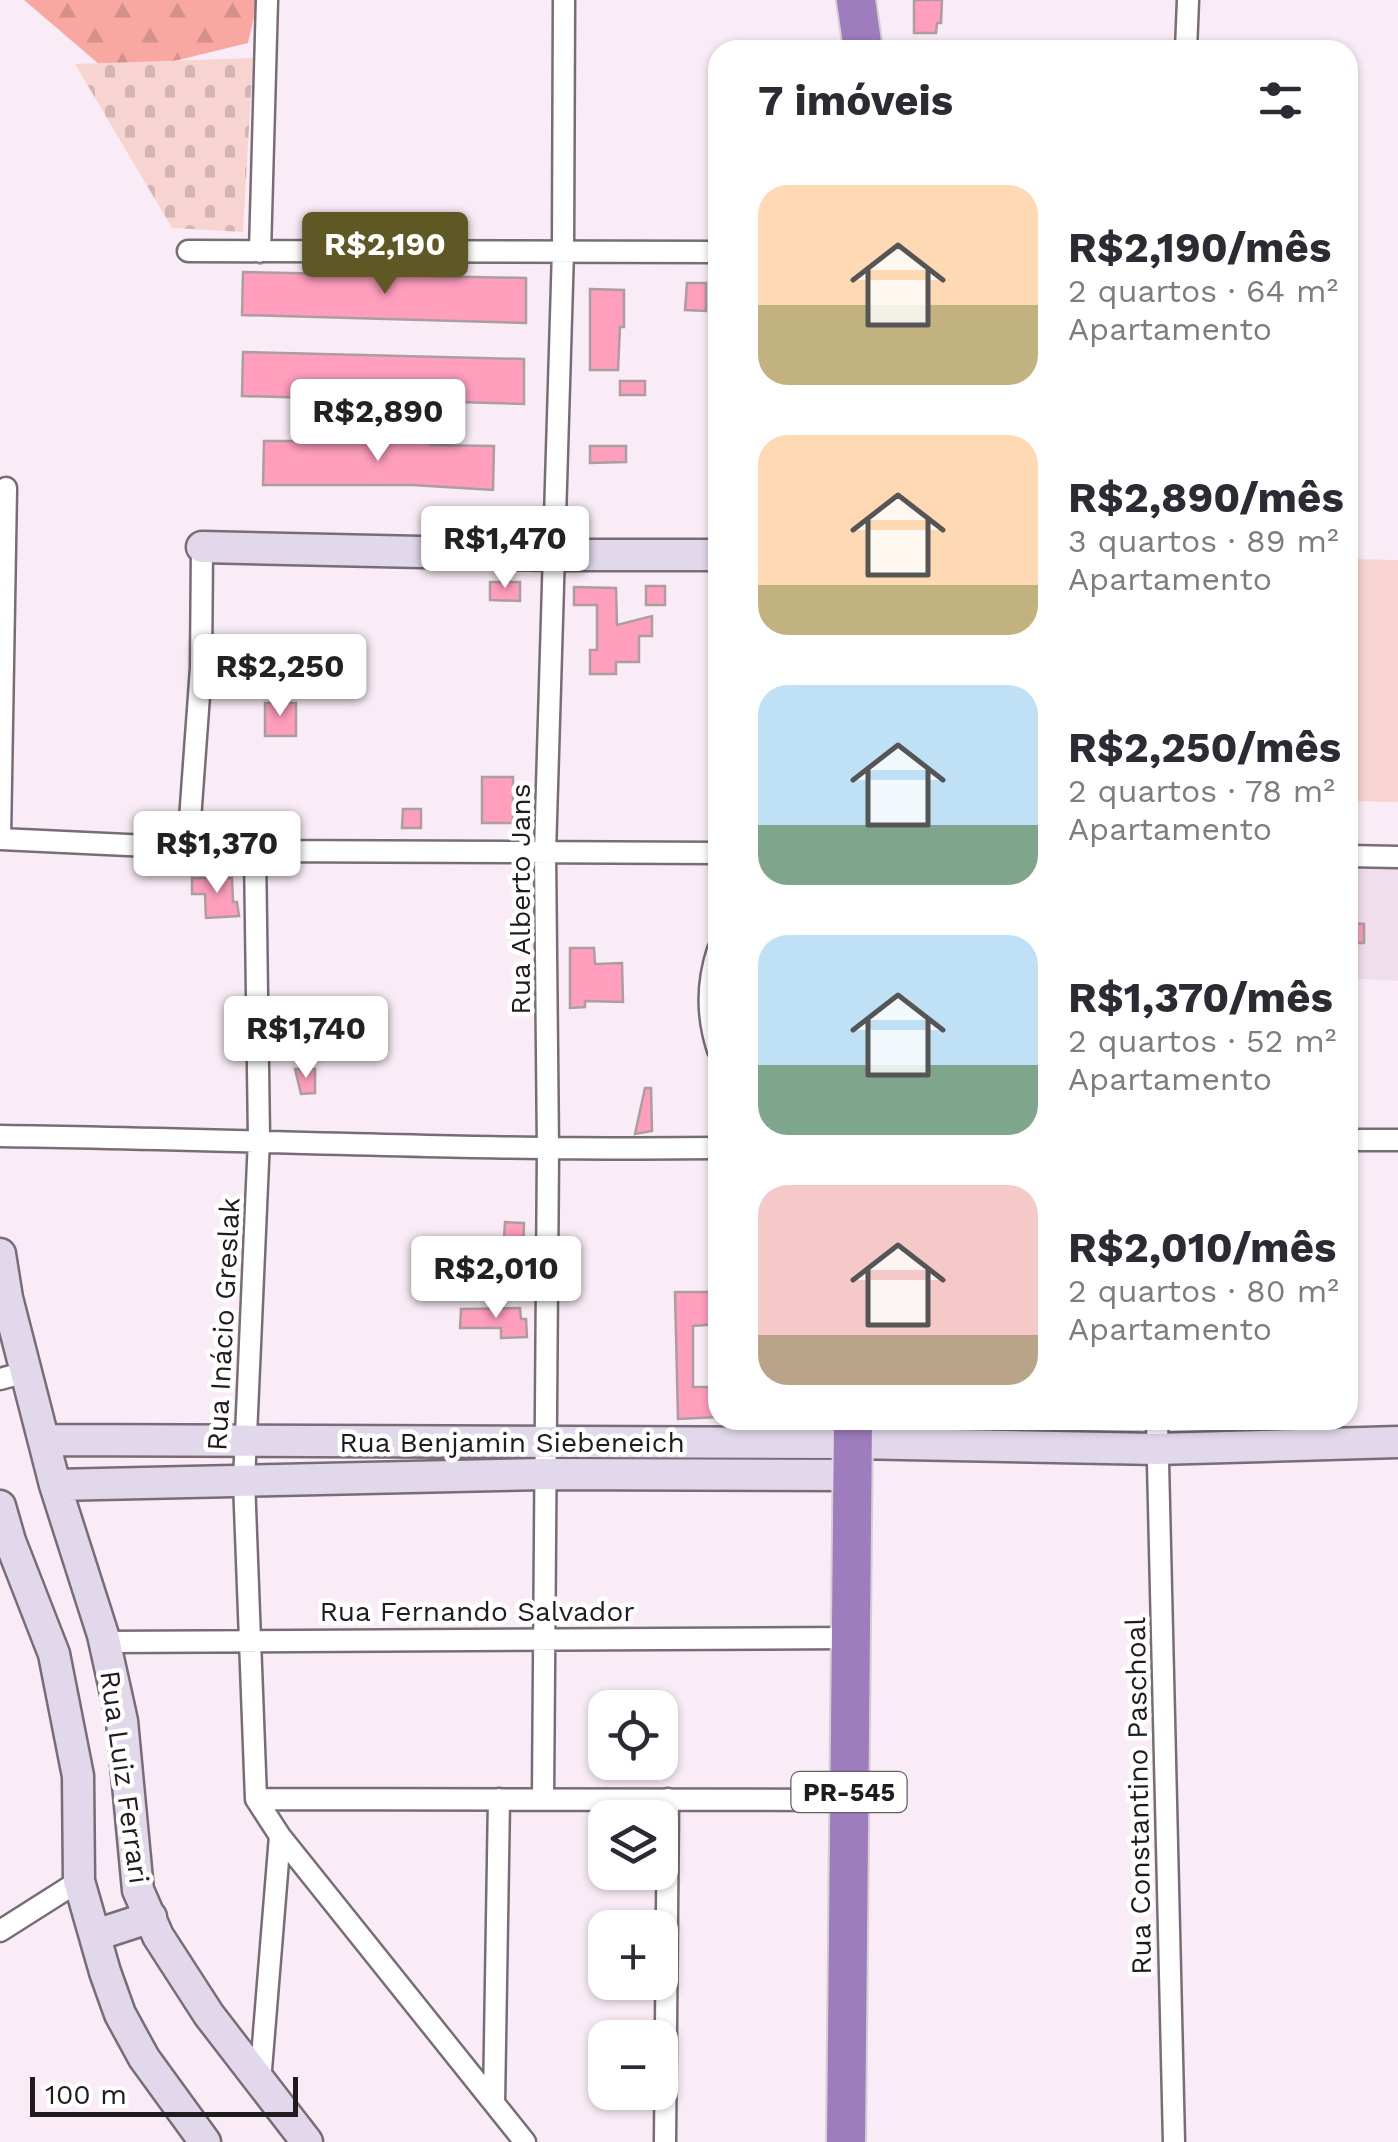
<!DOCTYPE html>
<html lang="pt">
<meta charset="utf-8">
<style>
body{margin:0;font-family:"Work Sans",sans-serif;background:#f2f2f3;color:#2b2b33;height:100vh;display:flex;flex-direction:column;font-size:38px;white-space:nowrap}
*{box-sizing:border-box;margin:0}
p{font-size:32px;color:#7c7c81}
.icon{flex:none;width:55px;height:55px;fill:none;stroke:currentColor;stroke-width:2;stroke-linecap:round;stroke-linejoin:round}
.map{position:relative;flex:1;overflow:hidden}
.details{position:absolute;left:708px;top:40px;width:650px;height:1390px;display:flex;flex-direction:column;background:#fff;border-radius:30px;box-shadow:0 2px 8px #0004}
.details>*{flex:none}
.tools{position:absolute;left:588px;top:1690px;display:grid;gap:20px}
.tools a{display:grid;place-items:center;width:90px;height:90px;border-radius:20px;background:#fff;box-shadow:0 2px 8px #0004;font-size:50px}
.scale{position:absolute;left:30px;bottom:25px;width:268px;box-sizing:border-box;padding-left:10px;border:5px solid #1f1b1e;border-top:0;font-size:28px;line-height:35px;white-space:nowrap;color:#1f1b1e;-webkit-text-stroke:8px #fff;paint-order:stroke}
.price{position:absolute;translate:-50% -85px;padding:0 22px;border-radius:10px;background:#fff;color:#222;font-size:32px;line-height:65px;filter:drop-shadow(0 2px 5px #0008)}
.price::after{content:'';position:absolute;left:50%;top:60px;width:30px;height:22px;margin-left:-15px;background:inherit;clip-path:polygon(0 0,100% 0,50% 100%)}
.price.selected{background:#5f5825;color:#fff}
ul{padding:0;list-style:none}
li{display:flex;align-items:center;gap:30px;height:250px;padding:0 50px}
li span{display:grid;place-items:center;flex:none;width:280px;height:200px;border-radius:30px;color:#555}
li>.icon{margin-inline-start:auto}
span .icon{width:120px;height:120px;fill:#fffc;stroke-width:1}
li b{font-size:42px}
h2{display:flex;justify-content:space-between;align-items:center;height:120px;padding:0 50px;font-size:42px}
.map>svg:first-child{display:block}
.built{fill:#f0deec}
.green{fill:#f8d4d1}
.forest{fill:url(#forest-firs)}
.cemetery{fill:url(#cemetery-stones)}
.building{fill:#ff9ebd;stroke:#ac9da1;stroke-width:2.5}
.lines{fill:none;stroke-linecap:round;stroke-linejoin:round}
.street-casing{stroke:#786d76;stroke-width:25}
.secondary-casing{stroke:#786d76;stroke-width:35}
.highway-casing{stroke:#d2d1d2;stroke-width:42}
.street{stroke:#fff;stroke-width:20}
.secondary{stroke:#e2d8eb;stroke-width:30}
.highway{stroke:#9e7cbd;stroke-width:38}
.labels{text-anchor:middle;stroke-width:9;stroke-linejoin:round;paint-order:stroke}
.shield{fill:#fff;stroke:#625f62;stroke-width:2.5}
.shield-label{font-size:25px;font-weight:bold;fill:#1f1b1e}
.street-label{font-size:28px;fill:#1f1b1e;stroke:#fff}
</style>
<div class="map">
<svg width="1398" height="2142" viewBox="0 0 1398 2142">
<defs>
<pattern id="forest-firs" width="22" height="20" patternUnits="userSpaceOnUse" patternTransform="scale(2.5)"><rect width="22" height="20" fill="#f8a8a1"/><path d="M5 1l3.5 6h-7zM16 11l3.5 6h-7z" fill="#d4908a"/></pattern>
<pattern id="cemetery-stones" width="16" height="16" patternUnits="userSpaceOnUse" patternTransform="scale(2.5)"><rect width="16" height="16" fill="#f8d4d1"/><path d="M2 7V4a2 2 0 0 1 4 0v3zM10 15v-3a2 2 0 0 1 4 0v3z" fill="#d4b5b3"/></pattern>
</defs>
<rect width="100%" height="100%" fill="#f9ecf6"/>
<path class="built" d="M1348 867 1398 868V981L1348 978Z"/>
<path class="green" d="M1348 559 1398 560V802L1348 801Z"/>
<path class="forest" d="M24 0H258L248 43 113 76Z"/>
<path class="cemetery" d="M253 58 243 232 172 228 75 64Z"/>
<path class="building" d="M914 0H942L941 23H937L936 33H914Z
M243 272 526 278V323L242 315Z
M687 283H706V311L685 310Z
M590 289 624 290V327H620L618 370H590Z
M243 352 524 359V404L242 396Z
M620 381H645V395H620Z
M264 441H414L430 442V445L494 446 493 490 412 485H263Z
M590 446H626V462L590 463Z
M490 582H520V601L490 600Z
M646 586H665V605H646Z
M574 587 616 588 617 625 652 616V636H639V662H616V674H590V650H597V605H574Z
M265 703H296V736H265Z
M482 777H513V823H482Z
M403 809H421V828H402Z
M192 878H232L233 902H237L239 916 206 918 205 894H192Z
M1348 923 1364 924V943H1348Z
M570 948H594L595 964 622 963 623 1002 585 1001V1007L570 1008Z
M295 1069H315V1093L301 1094Z
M645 1088H651L652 1131 635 1134Z
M505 1222 524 1223 523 1253 503 1254Z
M675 1292H718V1324L693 1326V1387H718V1417L678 1419Z
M520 1308 521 1319H526L527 1337 501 1338V1328H460L461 1309Z"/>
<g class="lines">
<defs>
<path id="street" d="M1186 50 1188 0
M188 251 718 252
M260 252 267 0
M0 838 6 488
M0 839 255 851 718 853
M188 847 201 668 202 547
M255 851 259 1139 244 1481 256 1799
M1348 856 1398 857
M718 950C707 983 707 1017 718 1050
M0 1136C239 1139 478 1151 718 1148
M1348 1140H1398
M0 1379 26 1372
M1157 1420 1174 2142
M105 1642 850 1638
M543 1798 548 1150 545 853 563 250 564 0
M256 1799 849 1800
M256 1799 280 1836 525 2142
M0 1931 79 1881
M260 2082 280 1836
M494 2103 499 1799
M665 2142 668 1799"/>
<path id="secondary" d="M202 547 555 555H718
M0 1254 7 1298 55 1485 103 1635 122 1721 138 1890 158 1936 209 2015 307 2142
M46 1440 852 1443 1157 1449 1398 1442
M55 1485 544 1474 851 1475
M0 1506 10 1541 54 1654 78 1776 79 1881 105 1972 120 2014 144 2058 205 2142
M96 1935 151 1917"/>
<path id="highway" d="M856 0 863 50
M846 2142 853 1420"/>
</defs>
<use href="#street" class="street-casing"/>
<use href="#secondary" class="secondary-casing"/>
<use href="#highway" class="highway-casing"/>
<use href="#street" class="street"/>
<use href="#secondary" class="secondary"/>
<use href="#highway" class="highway"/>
</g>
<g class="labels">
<rect class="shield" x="791.5" y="1772" width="115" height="40" rx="8"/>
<g class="shield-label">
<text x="849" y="1801">PR-545</text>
</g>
<g class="street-label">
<text transform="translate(520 899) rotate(-90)" y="10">Rua Alberto Jans</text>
<text transform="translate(223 1324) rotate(-87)" y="10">Rua Inácio Greslak</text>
<text x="512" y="1452">Rua Benjamin Siebeneich</text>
<text x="477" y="1621">Rua Fernando Salvador</text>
<text transform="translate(125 1777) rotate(82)" y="10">Rua Luiz Ferrari</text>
<text transform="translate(1138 1796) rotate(-91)" y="10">Rua Constantino Paschoal</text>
</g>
</g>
</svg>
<div class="tools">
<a><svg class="icon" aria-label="locate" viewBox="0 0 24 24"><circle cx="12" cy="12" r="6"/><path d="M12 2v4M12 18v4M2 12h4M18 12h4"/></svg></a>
<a><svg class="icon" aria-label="layers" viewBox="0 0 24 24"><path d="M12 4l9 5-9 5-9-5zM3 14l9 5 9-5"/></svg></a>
<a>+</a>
<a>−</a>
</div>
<div class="scale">100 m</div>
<b class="price selected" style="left:385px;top:297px">R$2,190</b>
<b class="price" style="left:378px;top:464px">R$2,890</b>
<b class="price" style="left:505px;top:591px">R$1,470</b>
<b class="price" style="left:280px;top:719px">R$2,250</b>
<b class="price" style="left:217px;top:896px">R$1,370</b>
<b class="price" style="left:306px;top:1081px">R$1,740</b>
<b class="price" style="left:496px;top:1321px">R$2,010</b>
<section class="details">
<h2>7 imóveis<svg class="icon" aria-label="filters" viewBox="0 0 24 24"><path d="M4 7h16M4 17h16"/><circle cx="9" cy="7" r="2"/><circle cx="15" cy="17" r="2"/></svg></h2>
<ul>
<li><span style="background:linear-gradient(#ffd9b3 60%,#c2b280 0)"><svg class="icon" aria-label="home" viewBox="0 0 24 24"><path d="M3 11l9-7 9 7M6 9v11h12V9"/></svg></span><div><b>R$2,190/mês</b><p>2 quartos · 64 m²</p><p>Apartamento</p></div></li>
<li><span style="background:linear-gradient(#ffd9b3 75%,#c2b280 0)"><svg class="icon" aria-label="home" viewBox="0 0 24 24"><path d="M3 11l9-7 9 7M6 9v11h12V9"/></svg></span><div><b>R$2,890/mês</b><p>3 quartos · 89 m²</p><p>Apartamento</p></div></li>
<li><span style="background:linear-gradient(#bfe0f5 70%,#7fa58c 0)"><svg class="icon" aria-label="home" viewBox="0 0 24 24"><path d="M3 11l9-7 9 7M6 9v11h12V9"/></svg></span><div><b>R$2,250/mês</b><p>2 quartos · 78 m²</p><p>Apartamento</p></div></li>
<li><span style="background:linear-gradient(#bfe0f5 65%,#7fa58c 0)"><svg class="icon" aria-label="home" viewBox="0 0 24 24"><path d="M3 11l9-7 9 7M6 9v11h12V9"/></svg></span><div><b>R$1,370/mês</b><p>2 quartos · 52 m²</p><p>Apartamento</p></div></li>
<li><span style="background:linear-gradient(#f6c9c9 75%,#b9a48a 0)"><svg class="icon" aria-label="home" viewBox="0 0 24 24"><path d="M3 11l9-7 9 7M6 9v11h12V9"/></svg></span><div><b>R$2,010/mês</b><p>2 quartos · 80 m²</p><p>Apartamento</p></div></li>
</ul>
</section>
</div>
